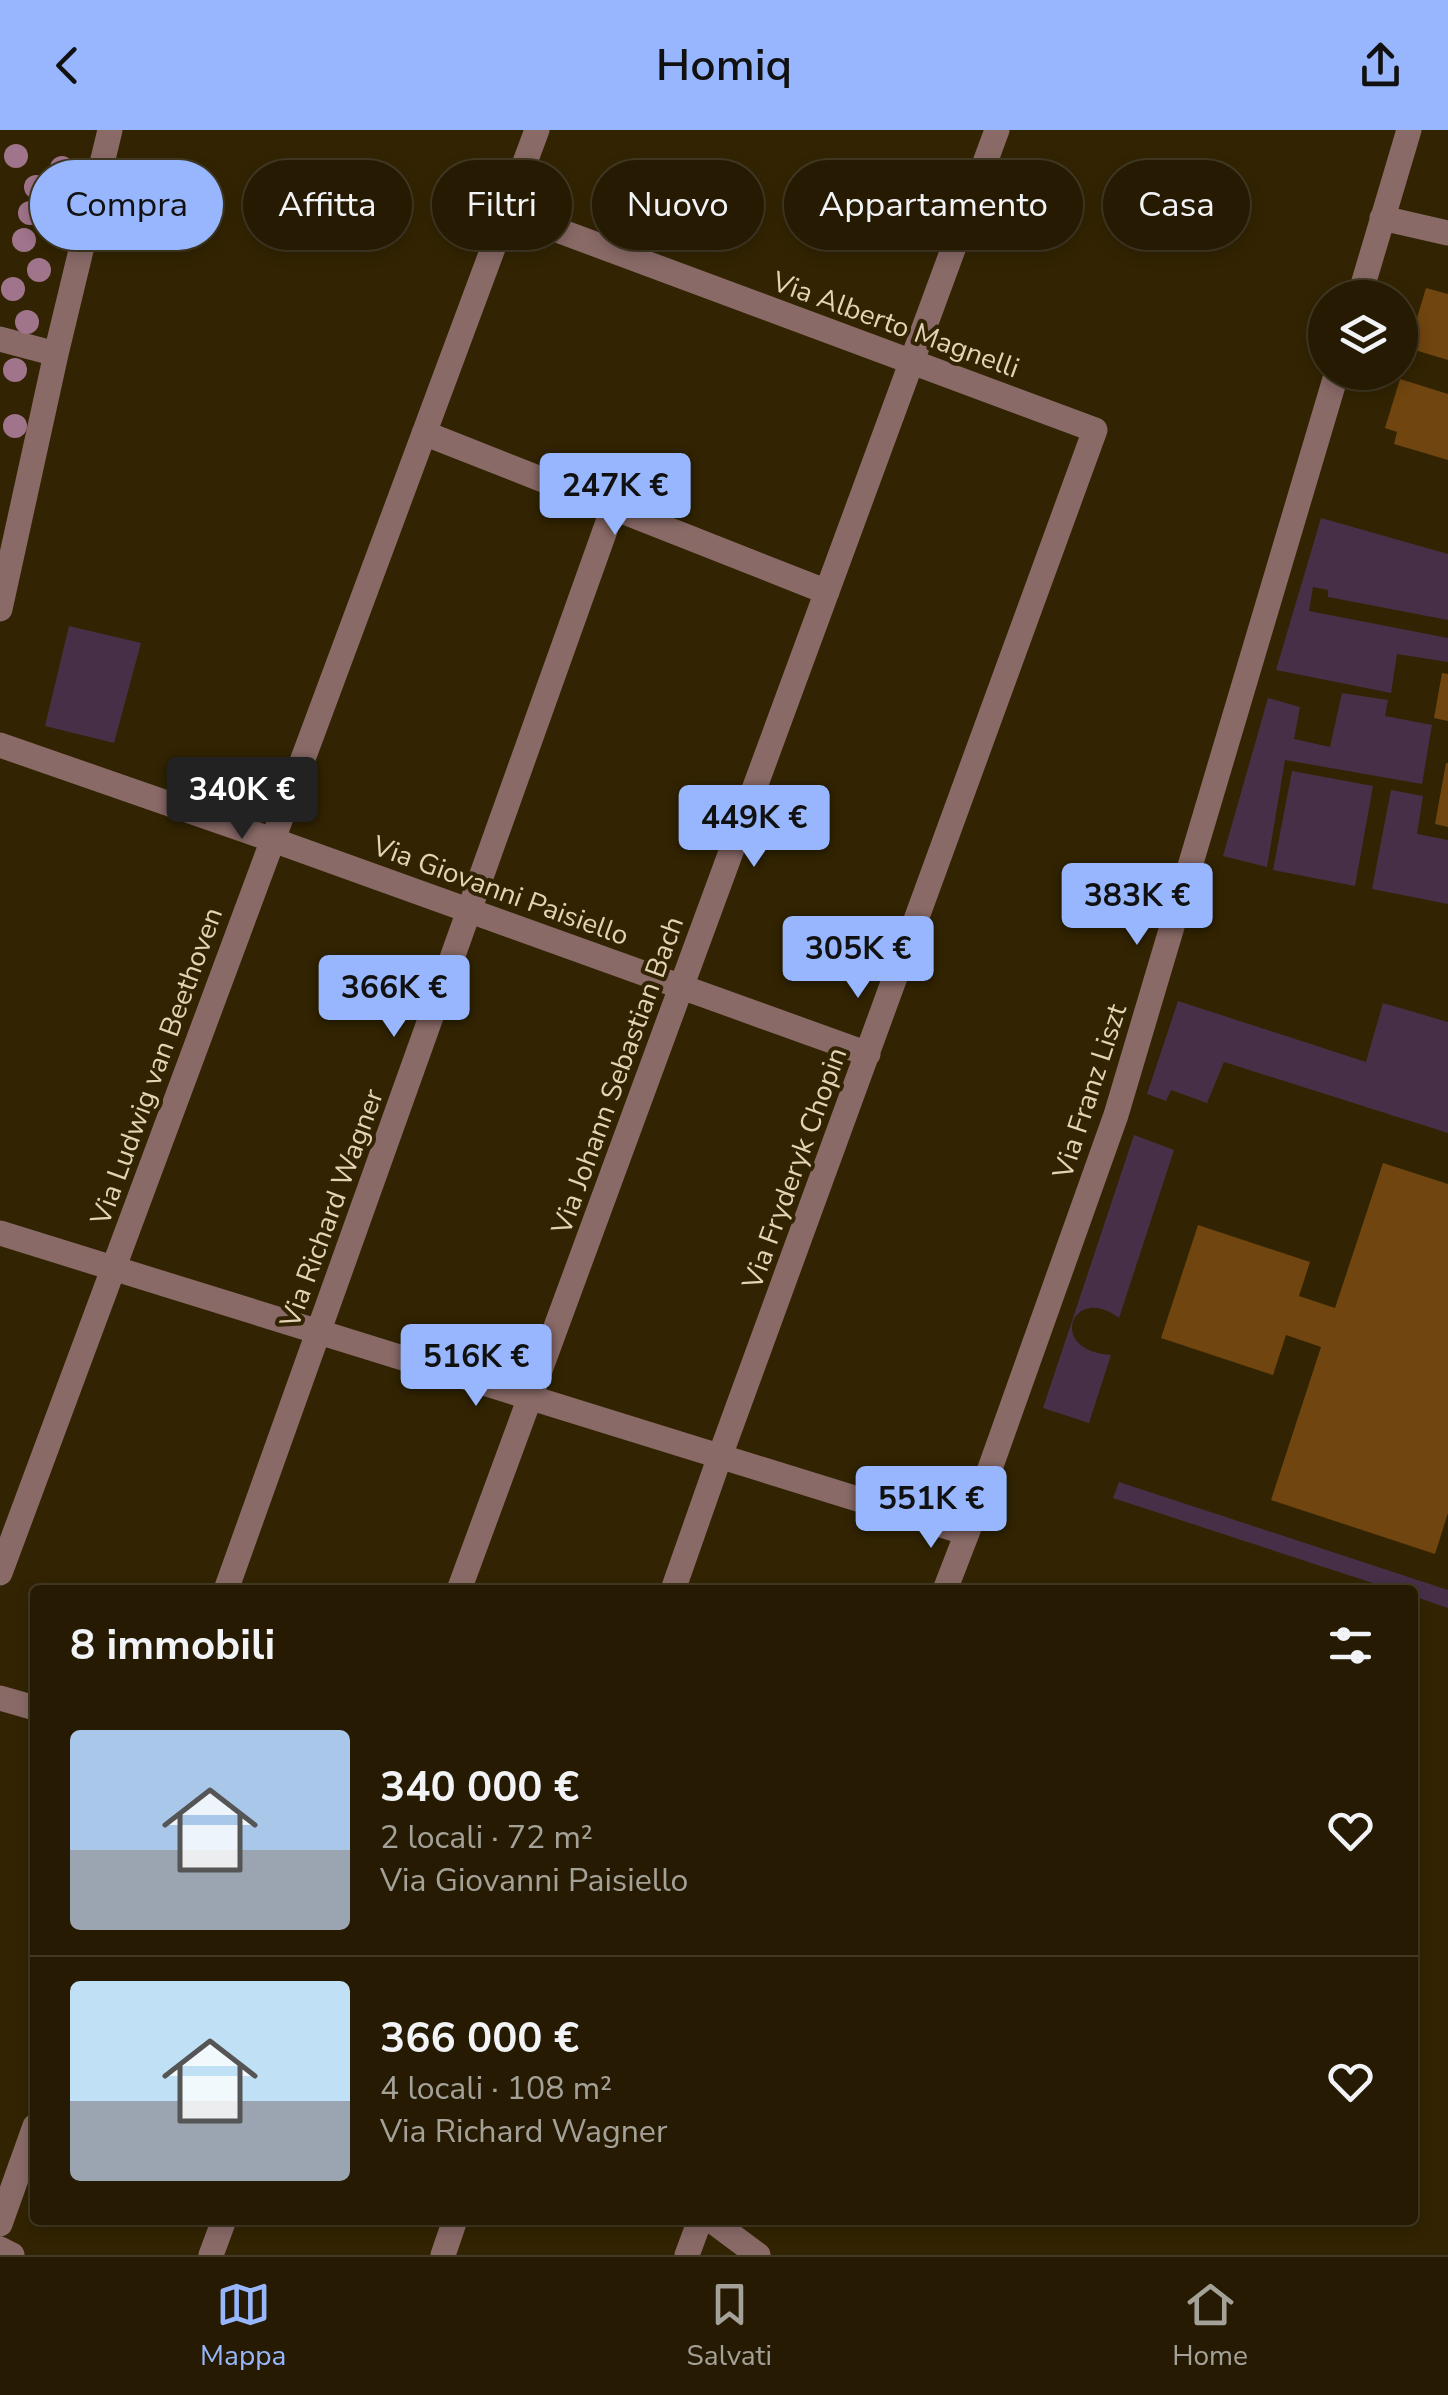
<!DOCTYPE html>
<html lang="it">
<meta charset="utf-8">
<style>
body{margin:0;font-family:"Nunito Sans",sans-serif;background:#2e240c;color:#f1f3f6;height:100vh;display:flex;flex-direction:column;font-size:38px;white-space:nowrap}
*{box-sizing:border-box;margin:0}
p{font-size:32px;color:#a4a199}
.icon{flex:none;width:55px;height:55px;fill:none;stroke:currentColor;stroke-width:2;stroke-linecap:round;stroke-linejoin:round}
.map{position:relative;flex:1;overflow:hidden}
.details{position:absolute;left:30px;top:1455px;width:1388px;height:640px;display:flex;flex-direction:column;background:#261b02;border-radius:10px;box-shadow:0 5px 15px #0003,0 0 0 2px #423924}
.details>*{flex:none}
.guide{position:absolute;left:30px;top:30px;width:1390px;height:90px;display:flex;gap:20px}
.buttons{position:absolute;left:1308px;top:150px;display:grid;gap:20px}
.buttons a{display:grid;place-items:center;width:110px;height:110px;border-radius:50%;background:#261b02;box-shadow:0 5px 15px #0003,0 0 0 2px #423924;font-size:50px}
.price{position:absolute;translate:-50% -85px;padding:0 22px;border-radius:10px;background:#97b6fd;color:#111;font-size:32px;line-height:65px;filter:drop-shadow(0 2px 5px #0008)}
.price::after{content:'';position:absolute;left:50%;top:60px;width:30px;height:22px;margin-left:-15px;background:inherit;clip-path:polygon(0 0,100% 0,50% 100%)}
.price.current{background:#222;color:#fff}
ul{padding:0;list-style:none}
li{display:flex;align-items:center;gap:30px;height:250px;padding:0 40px}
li+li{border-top:2px solid #423924}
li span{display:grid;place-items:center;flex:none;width:280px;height:200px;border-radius:10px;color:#555}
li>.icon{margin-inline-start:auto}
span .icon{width:120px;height:120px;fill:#fffc;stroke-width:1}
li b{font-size:42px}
h2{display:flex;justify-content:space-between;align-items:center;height:120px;padding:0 40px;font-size:42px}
.tag{padding:0 35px;border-radius:45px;background:#261b02;box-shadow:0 5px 15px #0003,0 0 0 2px #423924;font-size:35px;line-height:90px}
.tag.current{background:#97b6fd;color:#111}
header{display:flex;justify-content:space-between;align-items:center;height:130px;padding:0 40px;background:#97b6fd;color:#111;font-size:45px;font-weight:600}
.tabs{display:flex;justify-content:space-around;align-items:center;height:140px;border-top:2px solid #423924;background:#261b02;font-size:28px;color:#a4a199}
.tabs a{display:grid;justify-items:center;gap:5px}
.tabs .current{color:#97b6fd}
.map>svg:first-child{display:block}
.green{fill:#472f48}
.building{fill:#70450f}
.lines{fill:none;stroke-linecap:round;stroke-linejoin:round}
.minor{stroke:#896a67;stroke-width:25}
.tree{fill:#a0748b}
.labels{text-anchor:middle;stroke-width:8;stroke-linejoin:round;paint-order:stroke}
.street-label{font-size:28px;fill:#e2d4b5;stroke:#322402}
</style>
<header><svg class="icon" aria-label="back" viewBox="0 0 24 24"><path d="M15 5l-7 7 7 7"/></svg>Homiq<svg class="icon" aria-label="share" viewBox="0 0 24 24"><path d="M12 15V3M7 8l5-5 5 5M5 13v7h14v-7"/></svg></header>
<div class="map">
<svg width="1448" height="2125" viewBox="0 0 1448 2125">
<rect width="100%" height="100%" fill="#322402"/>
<path class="green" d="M1321 388 1448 424V490L1328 467V460L1313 457 1309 481 1448 508V532L1397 524 1391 563 1276 540Z
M69 496 141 513 114 613 45 596Z
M1342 563 1388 570 1385 586 1432 595 1422 654 1285 630 1267 737 1223 726 1268 568 1300 577 1294 609 1330 617Z
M1292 641 1373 656 1355 756 1273 740Z
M1391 660 1423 666 1417 704 1448 710V774L1372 759Z
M1178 871 1366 932 1383 873 1448 892V1003L1224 932 1207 973 1171 960 1166 971 1147 964Z
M1134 1005 1174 1020 1119 1188C1073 1152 1045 1221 1111 1225L1089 1293 1043 1278Z
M1119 1352 1448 1460V1478L1413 1466 1412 1460H1394L1113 1368Z"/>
<path class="building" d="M1426 158 1448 164V230L1408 218Z
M1400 249 1448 264V330L1394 314 1397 302 1385 298Z
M1442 543 1448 544V591L1434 588Z
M1446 633H1448V697L1435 694Z
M1383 1033 1448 1054V1383L1435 1424 1271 1370 1321 1217 1286 1205 1273 1245 1161 1208 1198 1095 1310 1132 1299 1166 1335 1178Z"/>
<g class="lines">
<path class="minor" d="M506 81 1095 300 720 1326 673 1460
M1382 88 1448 103
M1359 168 1409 0
M0 209 56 224
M424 303 827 462
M0 479 56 224 110 0
M0 615 273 710 868 924
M0 1103 967 1403
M0 1443 537 0
M226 1460 613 378
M459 1460 997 0
M945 1460 967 1403 1116 985 1337 242
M0 1568 35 1578
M711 2090 758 2125
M0 2094 35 1996
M0 2119 12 2125
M211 2125 224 2090
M443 2125 455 2090
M687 2125 700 2090"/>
</g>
<g class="tree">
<circle cx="16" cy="26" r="12"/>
<circle cx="62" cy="38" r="12"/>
<circle cx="36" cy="57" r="12"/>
<circle cx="30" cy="83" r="12"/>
<circle cx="24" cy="110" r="12"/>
<circle cx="39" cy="140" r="12"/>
<circle cx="13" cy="159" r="12"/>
<circle cx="27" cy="192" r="12"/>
<circle cx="15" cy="240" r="12"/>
<circle cx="15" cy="296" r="12"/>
</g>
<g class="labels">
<g class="street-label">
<text transform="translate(896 194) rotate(20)" y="10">Via Alberto Magnelli</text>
<text transform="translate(501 760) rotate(20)" y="10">Via Giovanni Paisiello</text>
<text transform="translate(156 936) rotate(-70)" y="10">Via Ludwig van Beethoven</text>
<text transform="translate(617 945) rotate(-70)" y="10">Via Johann Sebastian Bach</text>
<text transform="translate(1089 961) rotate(-72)" y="10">Via Franz Liszt</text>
<text transform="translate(794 1038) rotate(-70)" y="10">Via Fryderyk Chopin</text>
<text transform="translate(331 1078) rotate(-70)" y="10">Via Richard Wagner</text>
</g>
</g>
</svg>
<div class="buttons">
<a><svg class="icon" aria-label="layers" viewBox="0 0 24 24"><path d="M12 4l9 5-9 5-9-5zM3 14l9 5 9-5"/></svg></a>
</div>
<b class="price" style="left:615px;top:408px">247K €</b>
<b class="price current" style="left:242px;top:712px">340K €</b>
<b class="price" style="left:754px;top:740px">449K €</b>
<b class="price" style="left:1137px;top:818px">383K €</b>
<b class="price" style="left:858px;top:871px">305K €</b>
<b class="price" style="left:394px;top:910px">366K €</b>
<b class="price" style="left:476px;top:1279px">516K €</b>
<b class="price" style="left:931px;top:1421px">551K €</b>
<div class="guide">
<a class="tag current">Compra</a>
<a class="tag">Affitta</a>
<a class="tag">Filtri</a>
<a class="tag">Nuovo</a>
<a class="tag">Appartamento</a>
<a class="tag">Casa</a>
</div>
<section class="details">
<h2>8 immobili<svg class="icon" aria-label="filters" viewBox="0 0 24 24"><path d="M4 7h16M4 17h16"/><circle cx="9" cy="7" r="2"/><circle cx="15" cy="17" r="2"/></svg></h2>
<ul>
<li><span style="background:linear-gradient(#a9c7e8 60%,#9aa5b1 0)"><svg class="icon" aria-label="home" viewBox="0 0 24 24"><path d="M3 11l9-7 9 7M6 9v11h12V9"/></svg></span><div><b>340 000 €</b><p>2 locali · 72 m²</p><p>Via Giovanni Paisiello</p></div><svg class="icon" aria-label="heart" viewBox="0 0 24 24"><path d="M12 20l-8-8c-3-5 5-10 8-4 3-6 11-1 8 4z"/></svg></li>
<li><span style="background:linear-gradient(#bfe0f5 60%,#9aa5b1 0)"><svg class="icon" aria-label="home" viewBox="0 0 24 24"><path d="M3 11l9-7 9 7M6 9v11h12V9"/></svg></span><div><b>366 000 €</b><p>4 locali · 108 m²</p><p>Via Richard Wagner</p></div><svg class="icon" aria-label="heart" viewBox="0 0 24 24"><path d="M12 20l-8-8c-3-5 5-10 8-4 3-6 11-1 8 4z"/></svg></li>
</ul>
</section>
</div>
<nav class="tabs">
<a class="current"><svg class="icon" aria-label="map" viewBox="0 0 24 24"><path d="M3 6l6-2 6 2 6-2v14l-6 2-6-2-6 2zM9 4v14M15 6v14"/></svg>Mappa</a>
<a><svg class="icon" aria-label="saved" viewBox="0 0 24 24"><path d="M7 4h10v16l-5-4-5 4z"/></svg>Salvati</a>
<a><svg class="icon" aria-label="home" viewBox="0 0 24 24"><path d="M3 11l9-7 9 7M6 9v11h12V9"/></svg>Home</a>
</nav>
